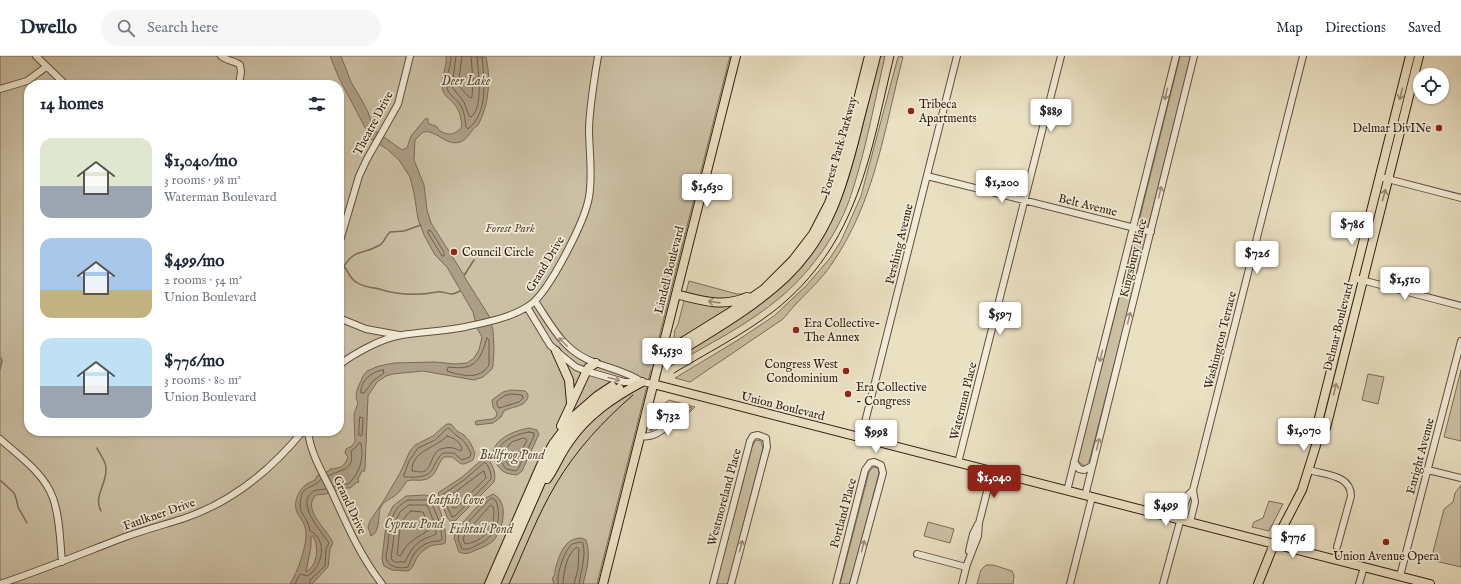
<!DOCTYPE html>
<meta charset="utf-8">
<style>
body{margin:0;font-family:"IM FELL English",serif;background:#f6f6f7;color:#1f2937;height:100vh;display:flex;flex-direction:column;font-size:15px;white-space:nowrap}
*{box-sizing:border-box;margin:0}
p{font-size:13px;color:#747a83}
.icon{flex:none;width:22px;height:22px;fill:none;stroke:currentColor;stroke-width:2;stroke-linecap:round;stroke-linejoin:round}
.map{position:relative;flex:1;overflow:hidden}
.panel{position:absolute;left:24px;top:24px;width:320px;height:356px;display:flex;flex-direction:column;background:#fff;border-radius:16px;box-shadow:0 1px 3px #0004}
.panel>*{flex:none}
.controls{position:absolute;left:1413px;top:12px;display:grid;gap:8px}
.controls a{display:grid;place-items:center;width:36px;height:36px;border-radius:50%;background:#fff;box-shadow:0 1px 3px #0004;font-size:20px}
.price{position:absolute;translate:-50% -34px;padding:0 9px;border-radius:4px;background:#fff;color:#222;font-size:13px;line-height:26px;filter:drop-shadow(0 1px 2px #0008)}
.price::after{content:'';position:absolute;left:50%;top:24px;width:12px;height:9px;margin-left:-6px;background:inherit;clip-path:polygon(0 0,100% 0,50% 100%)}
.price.on{background:#8f2418;color:#fff}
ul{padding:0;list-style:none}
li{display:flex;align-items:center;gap:12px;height:100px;padding:0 16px}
li span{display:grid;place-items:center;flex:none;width:112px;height:80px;border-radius:12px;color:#555}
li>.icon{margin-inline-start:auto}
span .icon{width:48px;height:48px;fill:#fffc;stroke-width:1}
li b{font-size:17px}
h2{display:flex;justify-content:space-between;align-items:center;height:48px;padding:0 16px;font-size:17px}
header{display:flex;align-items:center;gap:24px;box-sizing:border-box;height:56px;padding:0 20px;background:#fff;border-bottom:1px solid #e0e1e3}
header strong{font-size:19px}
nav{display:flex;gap:22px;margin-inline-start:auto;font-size:14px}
.search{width:280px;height:36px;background:#f6f6f7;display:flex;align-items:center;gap:10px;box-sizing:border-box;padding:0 14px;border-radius:22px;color:#747a83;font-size:15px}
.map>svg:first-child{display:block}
.green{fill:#cbbfa4;stroke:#7f6e5a;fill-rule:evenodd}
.water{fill:#ac9e86;stroke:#7c6a57;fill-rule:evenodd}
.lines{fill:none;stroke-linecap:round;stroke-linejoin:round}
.shore{stroke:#705e4c;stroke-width:1}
.stream{stroke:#7c6a57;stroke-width:1.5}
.major-tunnel{stroke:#c5b99f;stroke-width:8;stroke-dasharray:8 4;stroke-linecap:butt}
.minor-casing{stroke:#614e3d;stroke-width:8}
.major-casing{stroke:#331d11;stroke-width:10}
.minor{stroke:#f1ebd7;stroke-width:6}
.major{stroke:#eae0c2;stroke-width:8}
.tram{stroke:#331d11;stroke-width:1}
.oneway{stroke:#9c8e7e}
.oneway2{stroke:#988872}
.poi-dot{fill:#8f2418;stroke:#f1ebd7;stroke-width:1.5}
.labels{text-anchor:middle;stroke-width:3.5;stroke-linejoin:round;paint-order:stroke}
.poi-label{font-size:12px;fill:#331d11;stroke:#f1ebd7;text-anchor:start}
.street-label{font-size:12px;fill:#331d11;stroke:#f1ebd7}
.park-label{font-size:12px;font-style:italic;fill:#614e3d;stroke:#f1ebd7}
.water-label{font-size:13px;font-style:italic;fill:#5d4a3a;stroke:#f1ebd7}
</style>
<header>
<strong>Dwello</strong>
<div class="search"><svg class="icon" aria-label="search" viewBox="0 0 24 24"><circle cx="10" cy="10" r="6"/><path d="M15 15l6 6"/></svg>Search here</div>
<nav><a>Map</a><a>Directions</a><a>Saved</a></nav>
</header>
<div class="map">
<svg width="1461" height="528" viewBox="0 0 1461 528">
<rect width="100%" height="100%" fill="#eae0c2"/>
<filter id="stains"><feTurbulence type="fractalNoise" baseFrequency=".005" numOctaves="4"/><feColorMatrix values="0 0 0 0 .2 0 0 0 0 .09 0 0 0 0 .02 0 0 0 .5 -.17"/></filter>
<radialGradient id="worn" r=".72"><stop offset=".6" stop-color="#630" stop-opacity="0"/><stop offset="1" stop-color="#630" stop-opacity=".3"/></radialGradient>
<path class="green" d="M0 0H730L597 528H0ZM29 29H339V375H29Z
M880 0H885C875 44 866 93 852 136 840 175 813 213 782 240 748 269 707 289 669 311L667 309V308C707 283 750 260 785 228 832 184 846 136 861 76 867 51 874 25 880 0Z
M900 0 903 1C884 74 875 146 831 209 821 224 807 236 795 249 790 254 787 259 783 263L690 326 675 322 738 284 774 260 806 230 830 202 841 185 861 140 898 1Z
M1180 0H1191L1149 167 1148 170 1140 169 1139 165Z
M1138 176 1145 178 1146 185 1089 406 1087 409 1084 410 1080 407 1078 403 1135 180Z
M689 225 737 238H744L743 240 718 244 688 238 686 236Z
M686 244 715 250H730V252L672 290 675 276H674L678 268 684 245Z
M1461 314V385L1444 381Z
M1368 318 1384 321 1378 348 1362 344Z
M669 344 695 351 666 378V377L692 352 680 349 655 372 650 375 656 351 664 348Z
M757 384 761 385 763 392 728 528H716L752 391 755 385Z
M873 411 878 412 879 417 850 528H840L869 416Z
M1461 429V511L1431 504 1444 453 1453 446 1455 437Z
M1269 445 1283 448 1269 475 1252 471 1254 466 1263 462Z
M928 466 954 473 950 487 924 480Z
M986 509H993L1012 515 1014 520 1013 528H977L981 514Z"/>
<path class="water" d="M330 0H341L351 26 360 41 368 56 374 74 402 94 407 92 411 80 426 62 428 63V67C431 69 433 69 436 70 438 71 438 74 440 75 448 80 457 79 462 70 461 63 460 55 455 49 452 44 445 41 443 35 439 23 448 11 446 0L486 1C491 23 489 49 478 69 471 73 469 83 460 86 449 90 442 80 432 77 429 75 426 76 423 76L415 84 414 104 424 129 427 154 431 167 462 216 463 218 466 217 464 220 467 225 489 260 493 274 494 294 493 310 492 313 483 321 474 324 423 315 393 318 386 320 377 326 368 340 365 413 364 414 365 415H362L358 423 359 426 356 427 350 432H343L326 438 316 439C301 453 328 474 333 487L330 493 328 511 312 528H290C297 518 307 489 306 478 306 469 302 465 298 458 292 448 298 434 307 428 309 426 312 426 315 424L317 420 329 415 330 413C341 412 344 411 348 401L345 397 346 393 352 390 355 386 354 358 358 347 356 342 357 334 363 320 367 315 379 310 394 307 435 306 455 308 467 307 474 302 479 294 482 281 477 272 473 256 447 211 435 199 424 179 418 163 414 137 410 121 399 104 387 93 371 83 339 22ZM311 480H313C319 491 318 509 306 516L311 491Z
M511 334 525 335 528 338C529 351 512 350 504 355L501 361 493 367 476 369 475 366 476 365 492 363 496 361 497 357 493 351 492 344 503 336Z
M447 368H451L457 375 464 379 470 386 475 397 473 404C460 411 462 408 452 401H444C436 409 437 422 423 424 417 425 412 423 407 425 404 429 402 433 399 436 393 443 384 443 380 453 378 462 380 476 371 480L368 471 370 465 386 441 400 417 410 395 415 389 433 380 444 370Z
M529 372 537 374 539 378 522 415 517 419C508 418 503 417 498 410 482 388 511 375 529 372Z
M487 401C492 408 497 417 494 426L455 465H450L447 461 438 437 462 421 484 402Z
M493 438C510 446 503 474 493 485 488 489 482 492 476 494 470 497 465 499 459 496L454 482 457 473 484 443Z
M425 439C427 440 430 439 432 441 440 446 448 478 445 487 441 489 439 488 435 489 430 489 425 493 421 497 414 502 415 512 408 515L392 514 384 510 383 507 382 502 387 462 393 450 406 440Z
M581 482 586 484C591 499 587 514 583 528H554L552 522C556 519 554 518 555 514 559 500 564 482 581 482Z"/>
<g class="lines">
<path class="shore" d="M451 0C452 11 444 21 447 32 449 39 455 42 459 47 464 53 465 63 466 71L468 73C489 56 484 24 482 0
M456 0 452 31 464 46 469 60 471 61C484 50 478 16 477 0
M462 0 458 29 470 42 472 41 473 24 471 0
M429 174 431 175 444 196V200H442L428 177Z
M487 282 489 284V309C480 324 462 320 447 315L448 311C465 313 476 312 483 294 485 290 485 286 487 282Z
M383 314 384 317 374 324 364 337H361C360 325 371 316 383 314Z
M511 338 522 339 523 342 519 346 499 352 497 349V345L504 340Z
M360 361 363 362 362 379 361 380 359 379Z
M448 372C452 374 452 376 456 379 465 385 466 388 471 397L470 401 462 404 454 397H443C439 400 437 404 434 410 429 423 416 421 404 421V419L409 405 418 392 435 384Z
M529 376 534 377V380L518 413 516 415 506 413 497 400C497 385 517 378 529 376Z
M447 380C453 381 462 387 462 394L460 395C455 392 451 391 445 392 430 394 434 409 425 415 421 417 416 415 412 415 411 395 436 392 447 380Z
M524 382 527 384 514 409H509L503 402 502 397 512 386Z
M484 407H486C489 411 492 419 491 423L455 460 452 461 442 439 464 424Z
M484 415 486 422 456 452H453L449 443V441Z
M328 420C341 413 355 415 351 395L356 391 359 387H361C364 402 360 418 348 428H342L334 431
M492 442 496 445C503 464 495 482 477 489 472 492 467 494 462 493L458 483 460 475 487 446Z
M408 444H430L440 467 442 483 440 485C430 484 419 490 414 498 411 502 410 507 408 511 400 513 389 512 386 502 386 497 388 492 388 487 390 469 390 453 408 444Z
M409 449H427L435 468 436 478C433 480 428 481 424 483 413 489 410 496 405 506H395L392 504 391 502 396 464 400 456Z
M491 449 493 451C498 470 483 486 465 488L463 483 465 478Z
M411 455 423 456 430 473C418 482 408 484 401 499L399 500 397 498C400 483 397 465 411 455Z
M295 528 300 518 307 520C323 512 328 483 310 475 308 459 297 460 301 442 302 438 300 440 303 436 308 430 316 430 321 423
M310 528V524L325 510 326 493 329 487C322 476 294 447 314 435 317 433 322 434 326 433
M558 528C557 517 563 497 572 488L580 486 583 487C586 502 581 514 579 528
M563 528C563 518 567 496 577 491L579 493 578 513 574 528"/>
<path class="stream" d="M343 210C348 213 349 222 356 226 365 232 370 231 379 233 398 239 417 240 437 236 442 235 447 238 452 238 454 238 458 236 460 235
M344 210C356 192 362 199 378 190 384 188 385 180 390 176L404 175 421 169
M465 218 474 204
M0 313 2 305 1 302
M97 392C100 399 106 405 106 412 107 429 93 440 101 455
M0 424 14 437 16 442 18 451 27 467"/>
<path class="major-tunnel" d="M630 325 669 302
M612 330 671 293"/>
<defs>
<path id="minor" d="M36 0 66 29
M221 0C226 5 234 4 240 9L241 16 239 29
M0 33 27 25 46 11
M927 120 1151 176
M1380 121 1461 142
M339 188 359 120 367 103 398 48 410 0
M1354 222 1461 250
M535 245C553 272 564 296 596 307 612 313 628 316 642 326
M527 251 550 289 561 299 576 311 586 315 624 326H642L653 328
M339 262 366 273 399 279
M339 309C355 297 382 282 402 279 423 276 444 275 465 271 487 266 511 262 530 249 549 236 585 165 589 141 593 119 589 95 589 72 590 48 594 24 598 0
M308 375C310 396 322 416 331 434 346 467 360 500 382 528
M641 380C659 384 673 363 684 352
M861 382 957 0
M0 383C19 400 44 417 53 442 60 462 60 485 62 506
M1074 406 1079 413 1084 414 1092 410
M958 407 1061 0
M1309 414C1326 419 1351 419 1351 440L1337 491
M1428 414 1461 422
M1193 434 1303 0
M1067 435 1176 0
M1085 440 1194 0
M1190 466 1195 446 1193 434
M969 495 973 478 978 468
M917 498 966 511
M966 511 978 480 979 467 992 416
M1400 520 1461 285
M0 528C42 514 83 497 125 481 144 474 163 469 182 463 231 447 271 414 303 375
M713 528 750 385 753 380 758 379 766 382 767 391 731 528
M836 528 865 414 870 407 874 406 881 409 883 417 853 528
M962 528 967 508
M1070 528 1092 441
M1163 528 1185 447 1188 439 1193 434
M1359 528 1364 511"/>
<path id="major" d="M676 238C699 244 723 252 747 241
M671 293 729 257 764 233 793 204 813 178 829 147 839 119 869 0
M556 295 569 324 571 347
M669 302C709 277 751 254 786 221 829 180 843 130 857 74 863 49 870 25 876 0
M653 328 1430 528
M561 370 588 312 596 307
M1318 383 1317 370 1410 0
M547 423C555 412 560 398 569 386 587 359 614 341 642 326
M489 528 541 409 553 388 574 360 597 340 612 330
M496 528 549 408C567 372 587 354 619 332
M603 528 736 0
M1258 528 1274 488 1302 434 1318 383 1326 372 1419 0"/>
</defs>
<use href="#minor" class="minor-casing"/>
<use href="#major" class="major-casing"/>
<use href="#minor" class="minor"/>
<use href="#major" class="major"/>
<path class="tram" d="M674 317C707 297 743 279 774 255 859 188 870 98 894 0
M509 528C524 495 537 460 556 428 576 394 603 365 633 339"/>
</g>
<defs><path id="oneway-shaft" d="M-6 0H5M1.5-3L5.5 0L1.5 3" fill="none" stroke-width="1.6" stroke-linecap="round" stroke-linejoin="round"/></defs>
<g class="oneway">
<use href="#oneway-shaft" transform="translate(1166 38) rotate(104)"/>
<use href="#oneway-shaft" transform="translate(1160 136) rotate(-76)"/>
<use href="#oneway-shaft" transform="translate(1129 262) rotate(-76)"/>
<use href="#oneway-shaft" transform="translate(563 286) rotate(-135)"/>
<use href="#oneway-shaft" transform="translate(1101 300) rotate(104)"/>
<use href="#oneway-shaft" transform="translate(614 323) rotate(15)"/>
<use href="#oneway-shaft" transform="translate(1098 388) rotate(-76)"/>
<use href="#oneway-shaft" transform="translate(741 490) rotate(-75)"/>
<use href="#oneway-shaft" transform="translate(863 490) rotate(-75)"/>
</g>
<g class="oneway2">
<use href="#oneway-shaft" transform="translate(1401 38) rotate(104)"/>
<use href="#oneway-shaft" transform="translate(1384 139) rotate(-75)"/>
<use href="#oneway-shaft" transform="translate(714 246) rotate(-172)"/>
<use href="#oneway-shaft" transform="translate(1335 333) rotate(-76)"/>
</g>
<g class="poi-dot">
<circle cx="911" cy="55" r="4"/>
<circle cx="1439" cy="72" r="4"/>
<circle cx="454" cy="196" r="4"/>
<circle cx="796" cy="274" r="4"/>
<circle cx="846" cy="315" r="4"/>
<circle cx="848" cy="338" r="4"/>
<circle cx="1386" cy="486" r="4"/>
</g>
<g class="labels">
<g class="poi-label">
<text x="919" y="52">Tribeca<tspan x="919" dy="14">Apartments</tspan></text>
<text x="1431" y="76" text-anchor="end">Delmar DivINe</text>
<text x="462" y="200">Council Circle</text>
<text x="804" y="271">Era Collective-<tspan x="804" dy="14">The Annex</tspan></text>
<text x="838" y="312" text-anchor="end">Congress West<tspan x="838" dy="14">Condominium</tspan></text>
<text x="856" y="335">Era Collective<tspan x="856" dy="14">- Congress</tspan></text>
<text x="1386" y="504" text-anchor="middle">Union Avenue Opera</text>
</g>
<g class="street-label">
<text transform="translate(373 67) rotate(-62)" y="4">Theatre Drive</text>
<text transform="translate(839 90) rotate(-74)" y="4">Forest Park Parkway</text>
<text transform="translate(1088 149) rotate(14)" y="4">Belt Avenue</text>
<text transform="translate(899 188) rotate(-76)" y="4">Pershing Avenue</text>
<text transform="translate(1133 202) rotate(-76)" y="4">Kingsbury Place</text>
<text transform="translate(545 208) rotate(-59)" y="4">Grand Drive</text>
<text transform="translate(669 214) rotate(-76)" y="4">Lindell Boulevard</text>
<text transform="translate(1338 271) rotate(-76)" y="4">Delmar Boulevard</text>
<text transform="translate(1220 284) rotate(-76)" y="4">Washington Terrace</text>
<text transform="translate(963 345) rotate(-76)" y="4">Waterman Place</text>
<text transform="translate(783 350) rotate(14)" y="4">Union Boulevard</text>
<text transform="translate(1420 400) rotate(-75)" y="4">Enright Avenue</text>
<text transform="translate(724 441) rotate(-75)" y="4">Westmoreland Place</text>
<text transform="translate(350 449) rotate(65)" y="4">Grand Drive</text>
<text transform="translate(843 457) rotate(-75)" y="4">Portland Place</text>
<text transform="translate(159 458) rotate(-19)" y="4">Faulkner Drive</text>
</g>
<g class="park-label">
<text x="510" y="176">Forest Park</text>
</g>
<g class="water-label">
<text x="466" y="29">Deer Lake</text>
<text x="512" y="403">Bullfrog Pond</text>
<text x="456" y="448">Catfish Cove</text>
<text x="414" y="472">Cypress Pond</text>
<text x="481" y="477">Fishtail Pond</text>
</g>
</g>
<rect width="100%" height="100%" filter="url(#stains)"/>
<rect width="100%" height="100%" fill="url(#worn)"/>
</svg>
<div class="controls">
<a><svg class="icon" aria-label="locate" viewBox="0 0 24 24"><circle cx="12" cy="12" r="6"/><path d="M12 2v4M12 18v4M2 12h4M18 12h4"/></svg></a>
</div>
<b class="price" style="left:1051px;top:77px">$889</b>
<b class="price" style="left:1002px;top:148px">$1,200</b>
<b class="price" style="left:707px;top:152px">$1,630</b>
<b class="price" style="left:1352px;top:190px">$786</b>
<b class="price" style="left:1257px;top:219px">$726</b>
<b class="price" style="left:1405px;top:245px">$1,510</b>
<b class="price" style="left:1000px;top:280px">$597</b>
<b class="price" style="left:667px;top:316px">$1,530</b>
<b class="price" style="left:668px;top:381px">$732</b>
<b class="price" style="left:1304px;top:396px">$1,070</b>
<b class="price" style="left:876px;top:398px">$998</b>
<b class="price on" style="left:994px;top:443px">$1,040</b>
<b class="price" style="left:1166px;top:471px">$499</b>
<b class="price" style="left:1293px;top:503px">$776</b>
<section class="panel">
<h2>14 homes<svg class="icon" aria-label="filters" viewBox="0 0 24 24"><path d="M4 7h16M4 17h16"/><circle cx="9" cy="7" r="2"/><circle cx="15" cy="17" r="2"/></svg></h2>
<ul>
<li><span style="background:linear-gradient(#dfe7d0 60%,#9aa5b1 0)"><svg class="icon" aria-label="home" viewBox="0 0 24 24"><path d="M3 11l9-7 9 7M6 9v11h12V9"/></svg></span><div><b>$1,040/mo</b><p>3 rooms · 98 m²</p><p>Waterman Boulevard</p></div></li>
<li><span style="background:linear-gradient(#a9c7e8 65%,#c2b280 0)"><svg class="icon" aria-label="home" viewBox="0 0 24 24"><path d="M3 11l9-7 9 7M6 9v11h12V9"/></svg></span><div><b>$499/mo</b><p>2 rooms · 54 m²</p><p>Union Boulevard</p></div></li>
<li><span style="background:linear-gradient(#bfe0f5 60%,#9aa5b1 0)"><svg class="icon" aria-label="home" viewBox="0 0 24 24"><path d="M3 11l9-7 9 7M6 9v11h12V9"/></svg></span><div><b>$776/mo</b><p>3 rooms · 80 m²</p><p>Union Boulevard</p></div></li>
</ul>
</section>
</div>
